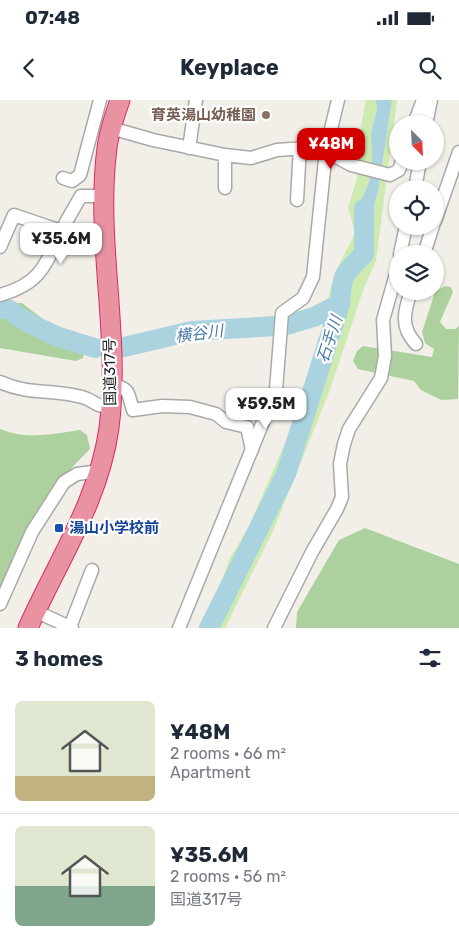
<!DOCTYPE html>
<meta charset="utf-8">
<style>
body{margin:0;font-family:Rubik,"Noto Sans JP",sans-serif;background:#f2f2f3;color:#1f2937;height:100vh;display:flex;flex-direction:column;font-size:19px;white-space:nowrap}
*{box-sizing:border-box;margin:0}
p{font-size:16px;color:#747a83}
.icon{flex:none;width:28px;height:28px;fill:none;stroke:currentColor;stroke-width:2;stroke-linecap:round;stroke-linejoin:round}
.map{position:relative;height:528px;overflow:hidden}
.details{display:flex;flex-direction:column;background:#fff;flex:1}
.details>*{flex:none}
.needle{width:32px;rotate:156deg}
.fabs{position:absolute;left:389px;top:15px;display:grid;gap:10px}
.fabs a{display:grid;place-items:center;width:55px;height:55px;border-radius:50%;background:#fff;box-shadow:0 1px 4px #0004;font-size:25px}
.price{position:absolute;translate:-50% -42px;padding:0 11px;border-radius:10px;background:#fff;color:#222;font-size:16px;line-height:32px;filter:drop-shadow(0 1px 2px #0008)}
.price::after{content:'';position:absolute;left:50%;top:30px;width:15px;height:11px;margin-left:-8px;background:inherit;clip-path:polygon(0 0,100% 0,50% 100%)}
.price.on{background:#d40000;color:#fff}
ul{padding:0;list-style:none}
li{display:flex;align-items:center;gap:15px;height:125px;padding:0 15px}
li+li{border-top:1px solid #e0e1e3}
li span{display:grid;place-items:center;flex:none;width:140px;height:100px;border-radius:8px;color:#555}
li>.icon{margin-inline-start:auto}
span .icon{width:60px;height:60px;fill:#fffc;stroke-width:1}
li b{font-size:21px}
h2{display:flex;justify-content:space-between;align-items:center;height:60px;padding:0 15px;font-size:21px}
.status{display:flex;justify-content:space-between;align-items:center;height:35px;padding:0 25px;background:#fff;direction:ltr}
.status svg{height:14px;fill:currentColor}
header{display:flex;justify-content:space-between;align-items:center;height:65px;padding:0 15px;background:#fff;font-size:22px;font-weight:700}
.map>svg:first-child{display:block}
.grass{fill:#cdebb0}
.forest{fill:#add19e}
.water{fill:#aad3df}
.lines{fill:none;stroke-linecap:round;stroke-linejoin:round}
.river{stroke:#aad3df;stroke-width:20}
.minor-casing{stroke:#a9a9a9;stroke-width:15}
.highway-casing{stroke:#dc2a67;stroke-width:21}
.minor{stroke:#fff;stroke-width:12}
.highway{stroke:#e892a2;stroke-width:19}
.education-dot{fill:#8d6e63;stroke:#fff;stroke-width:2}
.transit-dot{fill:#1a4fb4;stroke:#fff;stroke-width:2}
.labels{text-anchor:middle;stroke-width:4.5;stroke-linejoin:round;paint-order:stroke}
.education-label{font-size:15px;font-weight:bold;fill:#785e54;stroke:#fff;text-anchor:end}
.street-label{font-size:15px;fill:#222;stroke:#fff}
.transit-label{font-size:15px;font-weight:bold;fill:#164399;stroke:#fff;text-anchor:start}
.water-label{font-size:16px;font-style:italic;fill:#4a7aab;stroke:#fff}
</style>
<div class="status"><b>07:48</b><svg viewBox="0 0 49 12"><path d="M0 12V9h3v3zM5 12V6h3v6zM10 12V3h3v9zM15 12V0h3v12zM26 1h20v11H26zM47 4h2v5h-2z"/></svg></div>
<header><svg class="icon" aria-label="back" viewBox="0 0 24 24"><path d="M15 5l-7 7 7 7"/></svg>Keyplace<svg class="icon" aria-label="search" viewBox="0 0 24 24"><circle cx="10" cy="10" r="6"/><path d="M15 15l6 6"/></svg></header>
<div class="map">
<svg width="459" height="528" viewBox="0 0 459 528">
<rect width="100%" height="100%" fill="#f2efe9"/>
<path class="grass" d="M366 0H376L377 9 371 32 372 64 369 82 355 113 364 136 378 92 392 0H397L376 161 364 188 328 295 273 431 225 528H200L215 498 230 458 248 428 298 313 322 239 329 194 335 173 355 133 348 107 357 79 356 52Z"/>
<path class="forest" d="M445 186 451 187 453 192 440 222 446 229H455L459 226 458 299 441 300 421 290 414 281 358 269 353 261 357 251 363 246 432 257 434 249 425 243 422 232 435 192Z
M0 203H22L48 223 76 232 86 239 83 258 76 261 0 248Z
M0 329C26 340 53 334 80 330L87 335 90 349 51 389 0 490Z
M365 428 459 464V528H296L297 512 339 440Z"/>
<path class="water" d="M376 0H392L378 92 364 137 355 114 369 82 372 64 371 32 377 9Z"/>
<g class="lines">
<path class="river" d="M0 209H8L25 221 58 237 95 248
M287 225 314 217 340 204
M124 247 192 231 275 226
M209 528 286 374 340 204C343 171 342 177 364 154V109"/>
<defs>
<path id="minor" d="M414 24 423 0
M426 24 431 0
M111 28 153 40 225 55 251 58 277 50 318 47 351 65 390 75 399 70 402 61
M189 48 196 0
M225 55V88
M63 78 72 81 80 75 100 0
M415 89 420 61
M297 100 300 47
M435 121 459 52
M0 147 14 115 61 131
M400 154 406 126
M424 154 433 126
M411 191C404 212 400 227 416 244
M0 195C39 184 44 168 60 134 66 121 74 108 81 96H103
M0 282C28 295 53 289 82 297 96 301 95 307 111 307
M112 284C132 290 127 293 133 310L162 306 190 307 216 314 226 322 247 327 252 350
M0 504 32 432 64 382 77 374 100 371
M35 511 72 528
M70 527 92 470
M179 528 276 290 282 213 303 198 313 177 326 50 338 0
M274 528 312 452 337 409 342 397 340 364 344 344 349 329 381 278 385 256 383 220 398 167"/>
<path id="highway" d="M28 528C57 462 99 401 109 328 121 235 95 141 107 48 109 31 115 15 120 0"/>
</defs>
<use href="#minor" class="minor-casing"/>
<use href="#highway" class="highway-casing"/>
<use href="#minor" class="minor"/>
<use href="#highway" class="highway"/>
</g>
<circle class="education-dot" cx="266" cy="15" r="5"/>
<rect class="transit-dot" x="54" y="423" width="10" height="10" rx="2.5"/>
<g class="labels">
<g class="education-label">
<text x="256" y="20">育英湯山幼稚園</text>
</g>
<g class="street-label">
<text transform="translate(110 272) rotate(-91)" y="5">国道317号</text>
</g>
<g class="transit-label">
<text x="69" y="433">湯山小学校前</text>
</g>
<g class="water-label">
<text transform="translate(199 233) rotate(-7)" y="6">横谷川</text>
<text transform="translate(329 239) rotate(-72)" y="6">石手川</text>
</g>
</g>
</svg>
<div class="fabs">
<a><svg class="needle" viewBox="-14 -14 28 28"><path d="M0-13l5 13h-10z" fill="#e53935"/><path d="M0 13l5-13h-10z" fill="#747a83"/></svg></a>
<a><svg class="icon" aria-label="locate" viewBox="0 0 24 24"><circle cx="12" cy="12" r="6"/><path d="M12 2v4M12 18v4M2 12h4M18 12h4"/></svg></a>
<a><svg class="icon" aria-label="layers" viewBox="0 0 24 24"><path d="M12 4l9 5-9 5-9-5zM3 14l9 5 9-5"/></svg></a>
</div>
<b class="price on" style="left:331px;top:70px">¥48M</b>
<b class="price" style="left:61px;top:165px">¥35.6M</b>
<b class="price" style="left:266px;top:330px">¥59.5M</b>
</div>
<section class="details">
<h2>3 homes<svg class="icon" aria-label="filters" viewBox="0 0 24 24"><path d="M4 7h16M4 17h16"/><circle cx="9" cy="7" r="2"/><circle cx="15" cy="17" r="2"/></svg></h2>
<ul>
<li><span style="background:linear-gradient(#dfe7d0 75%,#c2b280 0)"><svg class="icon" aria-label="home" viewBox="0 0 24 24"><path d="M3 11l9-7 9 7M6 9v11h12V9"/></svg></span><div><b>¥48M</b><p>2 rooms · 66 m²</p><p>Apartment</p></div></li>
<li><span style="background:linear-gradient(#dfe7d0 60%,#7fa58c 0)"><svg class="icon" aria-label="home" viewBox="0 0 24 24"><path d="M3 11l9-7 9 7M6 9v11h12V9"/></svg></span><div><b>¥35.6M</b><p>2 rooms · 56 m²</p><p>国道317号</p></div></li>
</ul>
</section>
